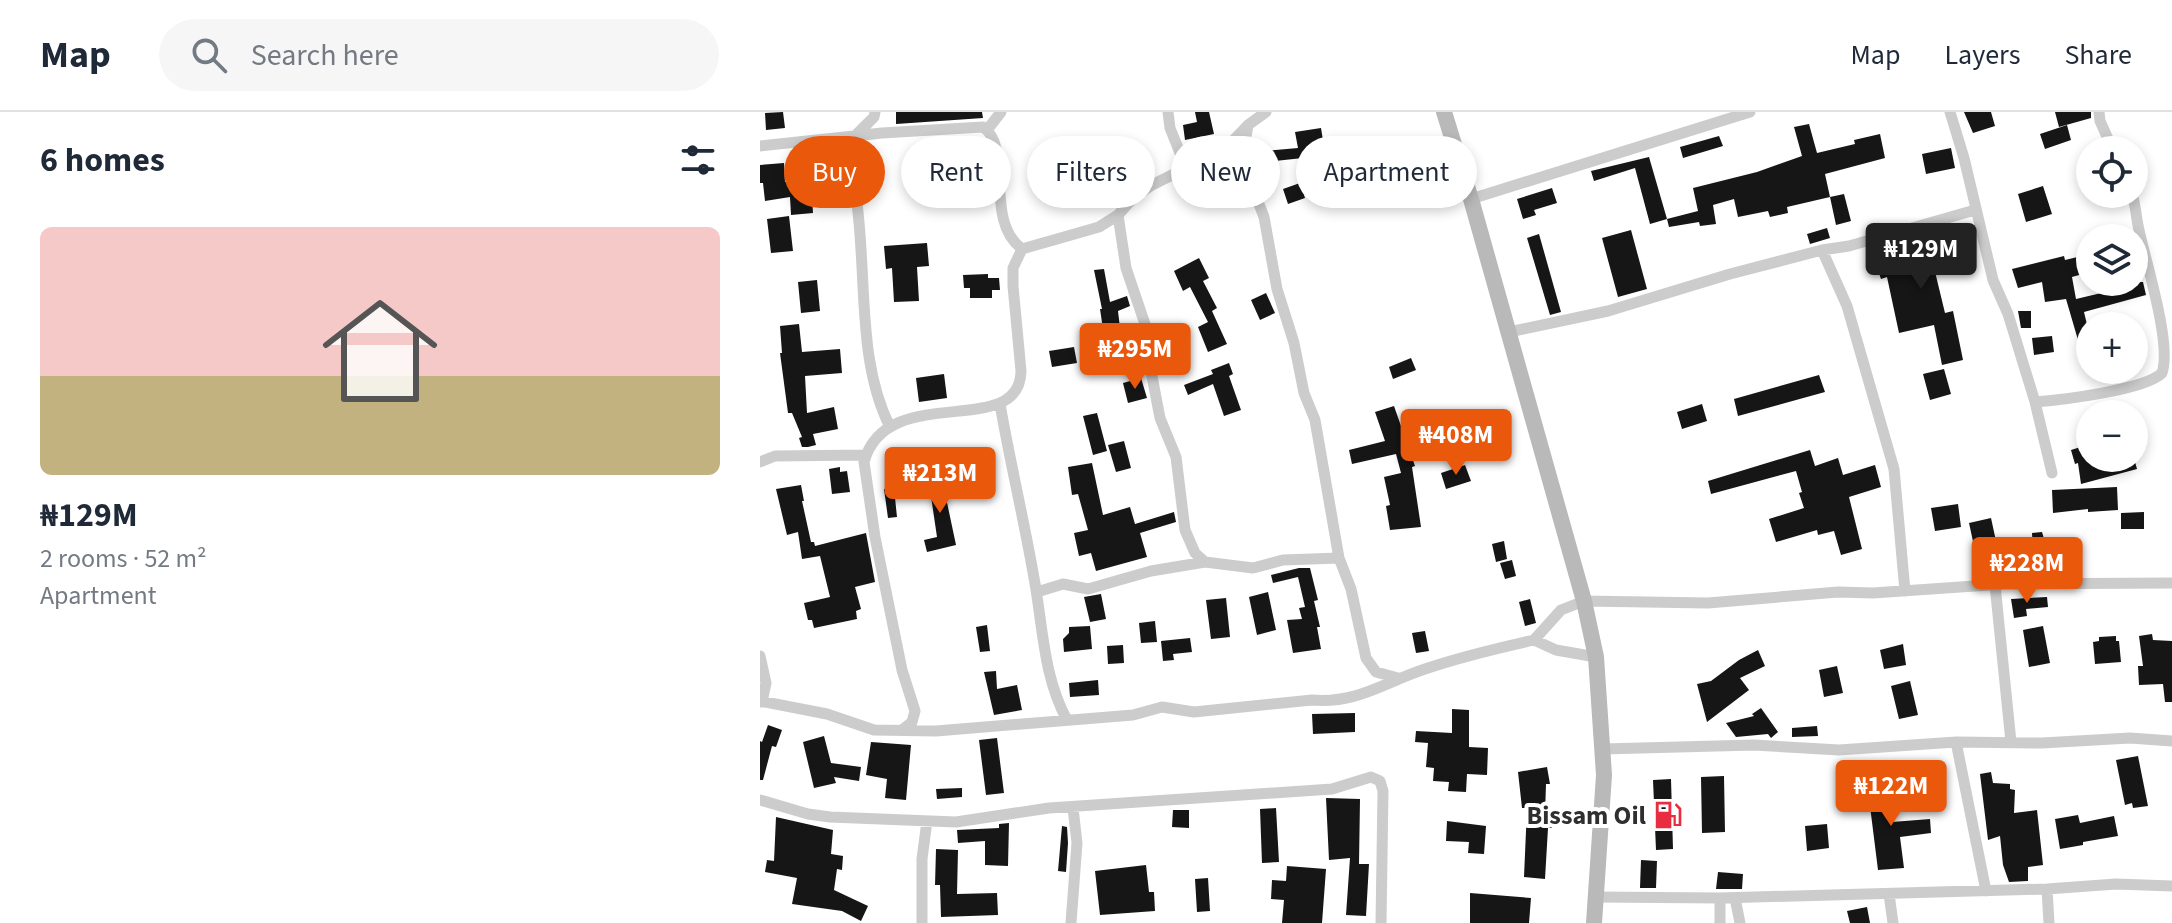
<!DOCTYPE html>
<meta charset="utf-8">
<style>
body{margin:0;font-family:"Source Sans 3",sans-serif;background:#f6f6f7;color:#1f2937;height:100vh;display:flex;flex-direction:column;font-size:30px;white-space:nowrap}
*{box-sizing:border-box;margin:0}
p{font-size:26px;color:#747a83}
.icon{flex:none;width:44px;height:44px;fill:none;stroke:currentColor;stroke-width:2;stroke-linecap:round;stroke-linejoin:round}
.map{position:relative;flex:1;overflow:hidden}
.side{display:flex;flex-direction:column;background:#fff;width:760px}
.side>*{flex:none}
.banner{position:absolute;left:24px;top:24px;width:760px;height:72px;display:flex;gap:16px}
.fabs{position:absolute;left:1316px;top:24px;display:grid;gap:16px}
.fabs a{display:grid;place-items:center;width:72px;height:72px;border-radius:50%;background:#fff;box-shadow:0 4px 12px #0003;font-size:40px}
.price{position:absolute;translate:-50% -68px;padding:0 18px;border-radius:8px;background:#ea580c;color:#fff;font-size:26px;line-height:52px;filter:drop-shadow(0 2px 4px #0008)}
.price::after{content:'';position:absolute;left:50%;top:48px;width:24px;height:18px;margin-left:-12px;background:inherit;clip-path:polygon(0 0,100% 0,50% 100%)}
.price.on{background:#222;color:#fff}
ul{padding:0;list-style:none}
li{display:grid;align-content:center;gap:16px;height:424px;padding:0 40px}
li span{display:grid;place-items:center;height:248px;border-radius:12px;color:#555}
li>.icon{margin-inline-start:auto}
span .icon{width:144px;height:144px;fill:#fffc;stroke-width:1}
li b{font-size:34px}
h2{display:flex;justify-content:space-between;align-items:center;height:96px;padding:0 40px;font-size:34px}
.tag{padding:0 28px;border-radius:36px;background:#fff;box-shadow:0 4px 12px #0003;font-size:28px;line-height:72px}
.tag.on{background:#ea580c;color:#fff}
header{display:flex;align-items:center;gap:48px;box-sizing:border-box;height:112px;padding:0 40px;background:#fff;border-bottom:2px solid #e0e1e3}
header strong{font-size:38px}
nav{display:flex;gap:44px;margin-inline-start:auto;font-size:28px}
.search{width:560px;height:72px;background:#f6f6f7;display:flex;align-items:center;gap:20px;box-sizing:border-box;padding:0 28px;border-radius:44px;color:#747a83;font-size:30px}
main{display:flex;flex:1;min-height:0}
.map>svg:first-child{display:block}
.building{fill:#161616}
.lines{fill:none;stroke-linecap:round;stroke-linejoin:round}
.minor{stroke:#ccc;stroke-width:11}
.secondary{stroke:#b9b9b9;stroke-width:16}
.labels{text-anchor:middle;stroke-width:8;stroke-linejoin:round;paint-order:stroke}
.poi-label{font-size:26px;font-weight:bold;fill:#2f2f2f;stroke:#fff;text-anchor:end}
</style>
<header>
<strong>Map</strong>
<div class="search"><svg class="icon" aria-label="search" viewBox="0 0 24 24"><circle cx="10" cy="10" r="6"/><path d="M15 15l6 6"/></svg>Search here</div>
<nav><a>Map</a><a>Layers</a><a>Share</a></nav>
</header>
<main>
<section class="side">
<h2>6 homes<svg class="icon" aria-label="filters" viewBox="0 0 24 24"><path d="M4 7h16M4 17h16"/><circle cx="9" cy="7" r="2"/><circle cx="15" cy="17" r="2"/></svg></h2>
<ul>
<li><span style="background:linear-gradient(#f6c9c9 60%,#c2b280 0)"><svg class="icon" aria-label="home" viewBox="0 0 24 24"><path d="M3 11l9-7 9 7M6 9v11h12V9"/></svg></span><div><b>₦129M</b><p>2 rooms · 52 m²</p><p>Apartment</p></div></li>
</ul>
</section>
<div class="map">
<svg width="1412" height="811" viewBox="0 0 1412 811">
<rect width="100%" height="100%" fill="#fff"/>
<path class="building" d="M23 0 25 16 6 18 5 1Z
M136 0H222L223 6 136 12Z
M435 0H449L454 22 425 28 423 13 437 10Z
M1204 0H1231L1235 14 1213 21Z
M1295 0H1331V6L1299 15Z
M1049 12 1057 41 1095 32 1094 28 1120 22 1125 46 1065 62 1070 85 1027 95 1028 101 1010 105 1008 99 978 105 974 87 953 93 956 112 940 114 939 110 909 115 907 107 890 112 875 56 834 69 831 59 889 45 907 107 938 99 933 76 997 60 1042 44 1034 15Z
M1307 13 1311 28 1285 37 1280 22Z
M561 16 566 47 543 50V46L504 50 503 39 538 36 535 20Z
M959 24 963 34 923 46 920 35Z
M631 29 641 59 583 79 579 68 592 64 586 45Z
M362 36 363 48 344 49 343 37Z
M1191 36 1195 56 1166 62 1162 42Z
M24 51 25 70 51 68 53 101 31 103 30 85 5 89 3 71H0V53Z
M540 71 545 86 528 92 523 77Z
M1283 74 1292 102 1266 110 1258 82Z
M792 76 797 91 774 98 776 103 763 107 757 87Z
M1084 82 1091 109 1076 113 1070 85Z
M29 104 33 139 11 141 7 107Z
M1200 115 1204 130 1170 139 1185 201 1193 199 1203 248 1182 253 1174 213 1139 221 1127 165 1121 167 1112 141 1142 131 1144 136 1177 127 1176 121Z
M1067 116 1070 126 1050 132 1047 122Z
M871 118 887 177 858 185 842 126Z
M779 122 801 200 790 203 767 126Z
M167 131 169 154 157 155 159 189 134 190 132 156 126 157 124 134Z
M1330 142V160L1312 165 1316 187 1354 178 1352 170H1383L1386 183 1324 200 1330 225 1318 228 1306 187 1285 190 1282 170 1258 176 1252 157 1304 144 1305 148Z
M439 146 449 166 443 169 457 196 452 199 467 232 448 240 438 215 448 210 430 175 423 179 414 159Z
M344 157 350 190 367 184 370 194 358 199 360 216 376 212 381 240 360 246 358 235 346 237 340 197H342L334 158Z
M228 162V166H239L240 178H232V186H210V176H204L203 163Z
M57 168 60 199 41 201 38 170Z
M506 181 515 201 500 208 491 188Z
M1258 199H1271V216H1261Z
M39 212 42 240 80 237 82 261 45 264 47 301 74 295 78 317 53 322 56 333 48 335H42L39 326 42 325 32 301H28L20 241H22L20 214Z
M1292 224 1294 240 1274 243 1272 226Z
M314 235 317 251 292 255 289 239Z
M651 246 656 258 633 267 629 255Z
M469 251 473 262 469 264 481 298 464 304 453 272 428 283 424 273 453 262 451 258Z
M1184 257 1191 282 1170 288 1163 262Z
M184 262 187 286 159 290 156 266Z
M1059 263 1065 280 978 304 974 287Z
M381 266 387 286 368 291 363 271Z
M942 292 947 309 922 317 917 300Z
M634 294 655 354 652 355 661 415 630 418 626 394 630 393 624 365 641 361 636 342 592 352 589 338 625 329 615 300Z
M337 301 347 339 333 343 323 304Z
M710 311 716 334 708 337 701 313Z
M364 329 371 356 356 360 348 333Z
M1330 332V346H1374L1377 357 1321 372 1318 351 1315 352 1311 338Z
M1050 338 1055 354 1078 346 1083 363 1115 353 1121 375 1089 385 1102 437 1081 443 1074 419 1058 423 1057 418 1016 430 1009 407 1044 396 1039 381 1042 380 1036 359 951 382 948 369Z
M332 351 343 403 370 395 375 412 414 400 416 410 380 421 387 445 336 459 331 441 319 444 314 421 328 418 318 382 312 383 308 355Z
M705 353 711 369 686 377 681 361Z
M80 355V360L87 359 90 380 72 382 69 357Z
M184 361 188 381H185L196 433 167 440 164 428 177 425 168 364Z
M41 373 44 389H42L51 430H54L55 434 106 421 115 470 95 475 101 497 96 499 97 507 54 516 52 508H48L44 491 70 485 60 444 42 447 38 420 27 423 16 377Z
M1357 375 1358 398 1328 400V397L1293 401 1292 378Z
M134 376 137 405 128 406 124 377Z
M1198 392 1201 415 1175 419 1171 396Z
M1384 400V417H1361V401Z
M1231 406 1236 429 1214 434 1209 411Z
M1282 420 1293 457 1274 458 1272 421Z
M744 429 747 447 736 450 732 432Z
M752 448 756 464 745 467 740 451Z
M539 456H550L558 488 554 489 560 515H557L561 537 533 541 527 508 542 507 539 496 545 495 538 465 513 471 511 463Z
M508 480 516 518 497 523 489 485Z
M341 482 346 507 330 510 324 485Z
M1287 485 1288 495 1266 497 1267 504 1254 506 1251 487Z
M466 486 470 525 451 527 446 488Z
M770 487 776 511 765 514 759 490Z
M395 509 397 530 381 531 379 511Z
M227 513 230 539 220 540 216 515Z
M330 514 332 537 304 540 303 527 309 521V515Z
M1283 514 1290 551 1269 555 1263 518Z
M665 519 669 539 656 541 652 521Z
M1392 522 1393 528 1412 529V590H1405L1403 572 1379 573 1378 554H1383L1379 524Z
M1356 524V529H1359L1361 550 1335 552 1333 530 1339 529V525Z
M430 526 432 540 413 542 414 548 403 549 401 529Z
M1143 532 1146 553 1124 557 1120 538Z
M363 533 364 551 348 552 347 534Z
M998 538 1005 554 980 566 989 578 947 610 937 572 951 569 979 548Z
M1077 554 1083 581 1064 585 1059 558Z
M236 559 237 577 257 573 262 598 234 603 224 560Z
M338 568 339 583 310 585 309 571Z
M1150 569 1158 603 1139 607 1131 574Z
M1001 596 1018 620 1011 626 1008 622 976 625 966 611 994 604 992 602Z
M692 597 709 598V635L728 636 727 663 707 662 706 680 688 679 689 670 673 669 674 656 666 655 668 631 655 630 656 619 692 621Z
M595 601V620L553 622 552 602Z
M8 613 22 618 16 635 12 634 3 668H0V629L2 630Z
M1057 614 1058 624 1032 625V616Z
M64 624 71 651 101 655 99 669 74 665 76 671 54 676 43 630Z
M237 626 244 681 226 683 219 628Z
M111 630 151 633 146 688 125 686 127 667 106 663Z
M1378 644 1388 694 1373 696 1372 691 1365 693 1356 648Z
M787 655 790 672H786L785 703H792V716H788L785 767 764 765 767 696H762L758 660Z
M1231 660 1233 671 1250 672V677L1255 678 1254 701 1277 698 1283 753 1268 755V769L1249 770 1243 753 1240 724 1228 728 1220 662Z
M964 664 965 720 942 721 941 665Z
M911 667 913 737 896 738 893 668Z
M1123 668 1124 674 1133 672 1136 691 1129 692 1132 710 1170 707 1171 721 1140 725 1144 756 1118 758 1108 678 1114 677 1113 670Z
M202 676V685L177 687 176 677Z
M566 686 600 687 599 752H609L606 804 586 803 590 746 569 748Z
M516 696 519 750 502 751 500 697Z
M413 698H429V716L412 715Z
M1318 703 1320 711 1354 704 1358 724 1323 730V733L1300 737 1295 707Z
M16 705 73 718 71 742 83 744 82 758 77 757 74 778 108 794 101 809 82 799 32 792 37 766 5 760 7 748 14 749Z
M687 709 726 714 724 742 708 741 709 730 686 729Z
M249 711 248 754 225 753V729L198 731 197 718 239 716V712Z
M1067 712 1069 736 1047 739 1045 714Z
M302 714 307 715 308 731 306 760 298 759Z
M176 737 198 738 197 782 237 781 238 803 181 805 180 773H175Z
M881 748 897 749 896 776H880Z
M386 753 389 780H394L395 799 340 803 335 759Z
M527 754 566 757 562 811H522L524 788 511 787 512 768 526 769Z
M958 760 983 762 982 777H956Z
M448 766 450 799 437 800 435 767Z
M710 781 771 786 769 811H710Z
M1107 795 1110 811H1090L1087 799Z"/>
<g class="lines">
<path class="minor" d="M408 0 410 16 426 56
M1190 0 1204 46 1233 168 1248 202 1275 290C1301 288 1385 278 1402 261 1412 232 1386 151 1379 118 1376 106 1376 94 1372 82
M1339 0 1340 9 1353 38
M488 13 483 42 485 56 504 105 517 177 534 231 544 281 555 308 579 446 591 477 606 546 616 560 638 566
M227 18 241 0
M95 24 114 5 115 0
M88 26C94 63 99 100 101 138 105 197 103 261 130 315
M0 34 122 21 223 15C254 36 223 108 262 137
M711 87 990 0
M358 103 366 156 388 221 391 259 400 306 416 345 425 418 435 441 445 450 493 456 523 448 579 446
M262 137 339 115 358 103 373 86 392 73 466 36 488 13 506 0
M1062 138 1087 194 1134 357 1145 479
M749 220 848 199 970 162 1062 138 1089 134 1215 98
M1275 290 1292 361
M240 292C250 350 264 408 274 466 283 514 283 564 307 608
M0 350 15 344 106 343
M1235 473 1251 630
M277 480 303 472 328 477 391 459 445 450
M774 528 801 498 824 489 948 491 1078 480 1113 481 1244 472 1412 471
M0 544 6 571 2 590
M0 589 67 602 114 618 176 619 373 603 402 595 434 600 552 588C597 592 625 570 665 557 700 545 738 536 774 528L796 538 836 545
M142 618 152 610 155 599 142 558 115 425 104 350C126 268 260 329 261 259L253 174V156L262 137
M1196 630 1226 779
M843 637 994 633 1079 638 1196 630 1282 631 1370 626 1412 629
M0 688 48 702 70 705 196 710 289 696 572 677 611 665 620 669 623 679 621 811
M1287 777 1289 811
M1129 782 1133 811
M837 785 960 786 1287 777 1356 772 1412 774
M975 786 980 811
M162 811V747L167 709
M311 811 317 731 313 696
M960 811V786"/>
<path class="secondary" d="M684 0 711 87 824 489 836 545 844 663 834 811"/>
</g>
<defs>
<symbol id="fuel-bare" viewBox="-9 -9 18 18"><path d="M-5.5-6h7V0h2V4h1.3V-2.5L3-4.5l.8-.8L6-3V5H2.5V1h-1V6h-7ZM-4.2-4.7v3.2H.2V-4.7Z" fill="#e92d40" stroke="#fff" stroke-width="2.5" paint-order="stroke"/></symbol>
</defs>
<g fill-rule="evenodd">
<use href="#fuel-bare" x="888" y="683" width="40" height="40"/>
</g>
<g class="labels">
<g class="poi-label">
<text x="886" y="712">Bissam Oil</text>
</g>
</g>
</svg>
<div class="fabs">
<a><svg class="icon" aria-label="locate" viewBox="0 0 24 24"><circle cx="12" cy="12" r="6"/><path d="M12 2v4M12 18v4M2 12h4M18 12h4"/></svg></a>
<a><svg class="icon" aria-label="layers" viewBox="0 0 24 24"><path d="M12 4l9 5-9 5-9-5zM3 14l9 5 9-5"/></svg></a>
<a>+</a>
<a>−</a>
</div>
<b class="price on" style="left:1161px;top:179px">₦129M</b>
<b class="price" style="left:375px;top:279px">₦295M</b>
<b class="price" style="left:696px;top:365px">₦408M</b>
<b class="price" style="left:180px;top:403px">₦213M</b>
<b class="price" style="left:1267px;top:493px">₦228M</b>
<b class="price" style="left:1131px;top:716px">₦122M</b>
<div class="banner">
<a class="tag on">Buy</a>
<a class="tag">Rent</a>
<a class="tag">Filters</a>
<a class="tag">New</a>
<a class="tag">Apartment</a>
</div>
</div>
</main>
